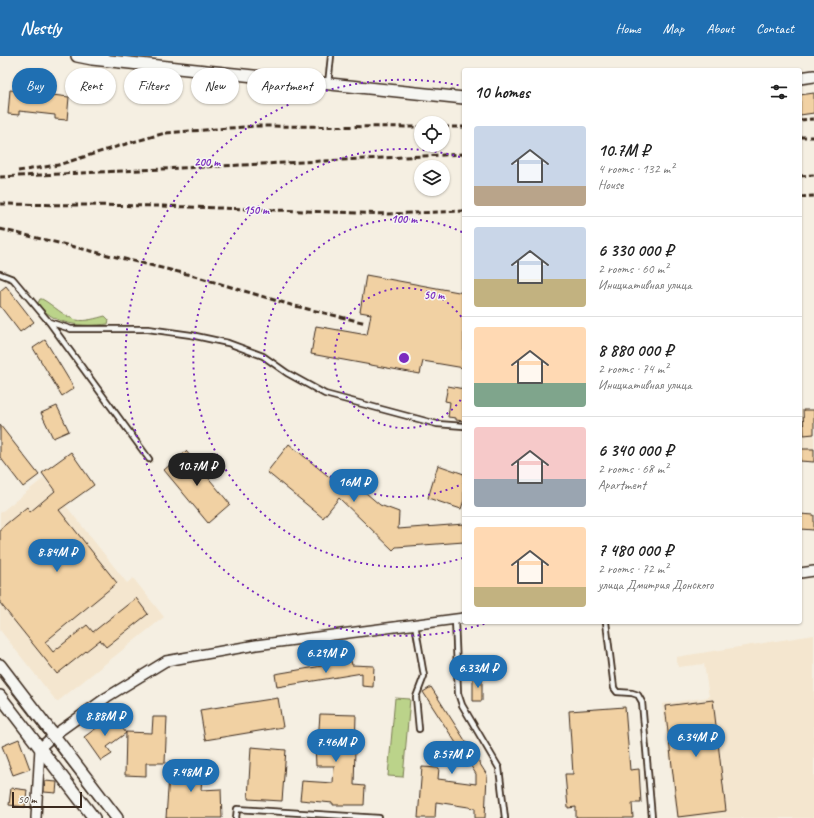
<!DOCTYPE html>
<meta charset="utf-8">
<style>
body{margin:0;font-family:Caveat,sans-serif;background:#f6f6f6;color:#222;height:100vh;display:flex;flex-direction:column;font-size:15px;white-space:nowrap}
*{box-sizing:border-box;margin:0}
p{font-size:13px;color:#767676}
.icon{flex:none;width:22px;height:22px;fill:none;stroke:currentColor;stroke-width:2;stroke-linecap:round;stroke-linejoin:round}
.map{position:relative;flex:1;overflow:hidden}
.details{position:absolute;left:462px;top:12px;width:340px;height:556px;display:flex;flex-direction:column;background:#fff;border-radius:4px;box-shadow:0 1px 3px #0004}
.details>*{flex:none}
.guide{position:absolute;left:12px;top:12px;width:380px;height:36px;display:flex;gap:8px}
.buttons{position:absolute;left:414px;top:60px;display:grid;gap:8px}
.buttons a{display:grid;place-items:center;width:36px;height:36px;border-radius:50%;background:#fff;box-shadow:0 1px 3px #0004;font-size:20px}
.scale{position:absolute;left:12px;bottom:10px;width:70px;box-sizing:border-box;padding-left:4px;border:2px solid #3b2a1e;border-top:0;font-size:11px;line-height:14px;white-space:nowrap;color:#3b2a1e;-webkit-text-stroke:3px #f6f6f2;paint-order:stroke}
.price{position:absolute;translate:-50% -34px;padding:0 9px;border-radius:14px;background:#1f6fb2;color:#fff;font-size:13px;line-height:26px;filter:drop-shadow(0 1px 2px #0008)}
.price::after{content:'';position:absolute;left:50%;top:24px;width:12px;height:9px;margin-left:-6px;background:inherit;clip-path:polygon(0 0,100% 0,50% 100%)}
.price.selected{background:#222;color:#fff}
ul{padding:0;list-style:none}
li{display:flex;align-items:center;gap:12px;height:100px;padding:0 12px}
li+li{border-top:1px solid #e0e0e0}
li span{display:grid;place-items:center;flex:none;width:112px;height:80px;border-radius:4px;color:#555}
li>.icon{margin-inline-start:auto}
span .icon{width:48px;height:48px;fill:#fffc;stroke-width:1}
li b{font-size:17px}
h2{display:flex;justify-content:space-between;align-items:center;height:48px;padding:0 12px;font-size:17px}
.pill{padding:0 14px;border-radius:18px;background:#fff;box-shadow:0 1px 3px #0004;font-size:14px;line-height:36px}
.pill.selected{background:#1f6fb2;color:#fff}
header{display:flex;align-items:center;gap:24px;box-sizing:border-box;height:56px;padding:0 20px;background:#1f6fb2;color:#fff}
header strong{font-size:19px}
nav{display:flex;gap:22px;margin-inline-start:auto;font-size:14px}
.map>svg:first-child{display:block}
.built{fill:#f4e6cf}
.green{fill:#bbd38a;stroke:#7b7e54}
.building{fill:#f1d1a3;stroke:#3b2a1e}
.lines{fill:none;stroke-linecap:round;stroke-linejoin:round}
.service-casing{stroke:#3b2a1e;stroke-width:8}
.minor-casing{stroke:#3b2a1e;stroke-width:12}
.tertiary-casing{stroke:#3b2a1e;stroke-width:14}
.service{stroke:#f6f6f2;stroke-width:4.5}
.minor{stroke:#f6f6f2;stroke-width:9}
.tertiary{stroke:#f6f6f2;stroke-width:11}
.tram{stroke:#3b2a1e;stroke-width:1}
.rail{stroke:#3b2a1e;stroke-width:3;stroke-dasharray:6 3;stroke-linecap:butt}
.ring{fill:none;stroke:#7b2cbf;stroke-width:2;stroke-dasharray:2 4}
.centre{fill:#7b2cbf;stroke:#f6f6f2;stroke-width:2}
.ring-label{font-size:12px;text-anchor:middle;font-weight:bold;fill:#7b2cbf;stroke:#f6f6f2;stroke-width:3;stroke-linejoin:round;paint-order:stroke}
</style>
<header>
<strong>Nestly</strong>
<nav><a>Home</a><a>Map</a><a>About</a><a>Contact</a></nav>
</header>
<div class="map">
<svg width="814" height="762" viewBox="0 0 814 762">
<rect width="100%" height="100%" fill="#f5efe2"/>
<filter id="ink" filterUnits="userSpaceOnUse"><feTurbulence type="fractalNoise" baseFrequency=".025" numOctaves="2"/><feDisplacementMap in="SourceGraphic" scale="8" xChannelSelector="R" yChannelSelector="G"/><feConvolveMatrix kernelMatrix="1 2 1 2 8 2 1 2 1" color-interpolation-filters="sRGB"/></filter>
<g filter="url(#ink)">
<path class="built" d="M814 353V398L800 397V354Z
M44 422 127 527 133 522 164 561 57 646 0 574V457Z
M814 579V762H677L662 648 709 641 704 608 678 611 676 601Z"/>
<path class="green" d="M40 243H42C53 249 63 260 76 264 85 266 97 262 105 260L109 264 108 268C83 271 53 270 38 247Z
M395 642 410 643 403 721 388 720Z"/>
<path class="building" d="M10 34 69 41 67 64 55 63V59L19 55V59L8 58Z
M814 37V57L800 59V39Z
M366 219 464 237V312L423 305 420 318 311 298 316 270 367 279 371 258 360 256Z
M6 230 34 266 20 276 0 250V235Z
M45 284 74 332 62 340 33 292Z
M448 330 464 333V365L456 364V362L448 361 450 346 445 345Z
M57 350 69 375 53 382 41 357Z
M803 354H814V378L804 379Z
M0 369 39 419 23 431 0 401Z
M289 388 344 433 352 425 380 449 399 456 398 473 464 468V486L396 491 393 494 339 442 323 462 267 416Z
M800 393H814V406L800 405Z
M186 395 230 448 208 467 164 414Z
M71 396 94 429 59 454 117 527 45 586 53 596 87 569 93 576 136 542 148 558 106 591 100 584 57 618 0 547V473L27 451 30 456 55 435 42 417Z
M438 409 464 418V444L461 453 428 442Z
M800 458 814 459V474L800 473Z
M351 605 352 609 374 610 373 631 362 630V617L277 631 275 618Z
M482 620V645H473V621Z
M431 631 487 719 485 762H475V752L436 746 435 762H418L422 711 439 712 438 723 476 728V718L423 636Z
M278 642 283 671 205 684 200 654Z
M713 644 726 755 678 761 665 650Z
M625 651 630 714 639 713 641 747H632L633 762H576V751L568 752 565 718H573L569 655Z
M320 658 356 659 354 729 365 730 364 749H333V747L300 744 302 725 333 727 334 710H316L315 686H318Z
M113 660 126 677 107 691 112 698 101 705 84 681Z
M153 661H167L165 707H146V720L125 719 126 676 152 677Z
M19 683 30 713 13 719 2 690Z
M251 691 286 694 282 745 248 743Z
M170 705 203 707 201 734 221 733 222 762H166Z
M45 725 57 726 56 737 44 736Z
M11 732 27 734 25 751 9 749Z"/>
<g class="lines">
<defs>
<path id="service" d="M328 28 331 0
M0 218 13 223 49 266 71 273H148L191 279 228 287 263 300 287 317 325 338 437 368 464 370
M49 266 149 403
M455 563 458 637 462 649 499 712 505 762
M606 566 614 632 617 636 632 637 638 639 642 646 652 762
M415 568 424 620 416 641 419 673
M236 762 237 753 379 762"/>
<path id="minor" d="M800 517 814 515
M36 762 40 692 54 679 107 641 166 605 256 589 464 562"/>
<path id="tertiary" d="M77 0 92 3 464 42
M800 22 814 20
M0 609 117 762
M0 640 94 762"/>
</defs>
<use href="#service" class="service-casing"/>
<use href="#minor" class="minor-casing"/>
<use href="#tertiary" class="tertiary-casing"/>
<use href="#service" class="service"/>
<use href="#minor" class="minor"/>
<use href="#tertiary" class="tertiary"/>
<path class="tram" d="M0 621 109 762"/>
<path class="rail" d="M800 64 814 63
M443 71H464
M800 81H814
M18 115 58 109 119 90 165 77 256 70 421 71
M800 120 814 119
M0 121 464 98
M800 141 814 140
M0 148 162 150 388 158 464 155
M0 173 191 219 291 249 366 267"/>
</g>
</g>
<g class="ring">
<path d="M464 339A70 70 0 1 1 464 265"/>
<path d="M464 427A139 139 0 1 1 464 177"/>
<path d="M463 502A209 209 0 1 1 463 102"/>
<path d="M490 566A278 278 0 1 1 462 30"/>
</g>
<circle cx="404" cy="302" r="6" class="centre"/>
<g class="ring-label">
<text x="207" y="110">200 m</text>
<text x="256" y="158">150 m</text>
<text x="404" y="167">100 m</text>
<text x="434" y="243">50 m</text>
</g>
</svg>
<div class="buttons">
<a><svg class="icon" aria-label="locate" viewBox="0 0 24 24"><circle cx="12" cy="12" r="6"/><path d="M12 2v4M12 18v4M2 12h4M18 12h4"/></svg></a>
<a><svg class="icon" aria-label="layers" viewBox="0 0 24 24"><path d="M12 4l9 5-9 5-9-5zM3 14l9 5 9-5"/></svg></a>
</div>
<div class="scale">50 m</div>
<b class="price selected" style="left:197px;top:431px">10.7M ₽</b>
<b class="price" style="left:354px;top:447px">16M ₽</b>
<b class="price" style="left:57px;top:517px">8.84M ₽</b>
<b class="price" style="left:326px;top:618px">6.29M ₽</b>
<b class="price" style="left:478px;top:633px">6.33M ₽</b>
<b class="price" style="left:105px;top:681px">8.88M ₽</b>
<b class="price" style="left:696px;top:702px">6.34M ₽</b>
<b class="price" style="left:336px;top:707px">7.46M ₽</b>
<b class="price" style="left:452px;top:719px">8.57M ₽</b>
<b class="price" style="left:191px;top:737px">7.48M ₽</b>
<div class="guide">
<a class="pill selected">Buy</a>
<a class="pill">Rent</a>
<a class="pill">Filters</a>
<a class="pill">New</a>
<a class="pill">Apartment</a>
</div>
<section class="details">
<h2>10 homes<svg class="icon" aria-label="filters" viewBox="0 0 24 24"><path d="M4 7h16M4 17h16"/><circle cx="9" cy="7" r="2"/><circle cx="15" cy="17" r="2"/></svg></h2>
<ul>
<li><span style="background:linear-gradient(#c9d6e8 75%,#b9a48a 0)"><svg class="icon" aria-label="home" viewBox="0 0 24 24"><path d="M3 11l9-7 9 7M6 9v11h12V9"/></svg></span><div><b>10.7M ₽</b><p>4 rooms · 132 m²</p><p>House</p></div></li>
<li><span style="background:linear-gradient(#c9d6e8 65%,#c2b280 0)"><svg class="icon" aria-label="home" viewBox="0 0 24 24"><path d="M3 11l9-7 9 7M6 9v11h12V9"/></svg></span><div><b>6 330 000 ₽</b><p>2 rooms · 60 m²</p><p>Инициативная улица</p></div></li>
<li><span style="background:linear-gradient(#ffd9b3 70%,#7fa58c 0)"><svg class="icon" aria-label="home" viewBox="0 0 24 24"><path d="M3 11l9-7 9 7M6 9v11h12V9"/></svg></span><div><b>8 880 000 ₽</b><p>2 rooms · 74 m²</p><p>Инициативная улица</p></div></li>
<li><span style="background:linear-gradient(#f6c9c9 65%,#9aa5b1 0)"><svg class="icon" aria-label="home" viewBox="0 0 24 24"><path d="M3 11l9-7 9 7M6 9v11h12V9"/></svg></span><div><b>6 340 000 ₽</b><p>2 rooms · 68 m²</p><p>Apartment</p></div></li>
<li><span style="background:linear-gradient(#ffd9b3 75%,#c2b280 0)"><svg class="icon" aria-label="home" viewBox="0 0 24 24"><path d="M3 11l9-7 9 7M6 9v11h12V9"/></svg></span><div><b>7 480 000 ₽</b><p>2 rooms · 72 m²</p><p>улица Дмитрия Донского</p></div></li>
</ul>
</section>
</div>
